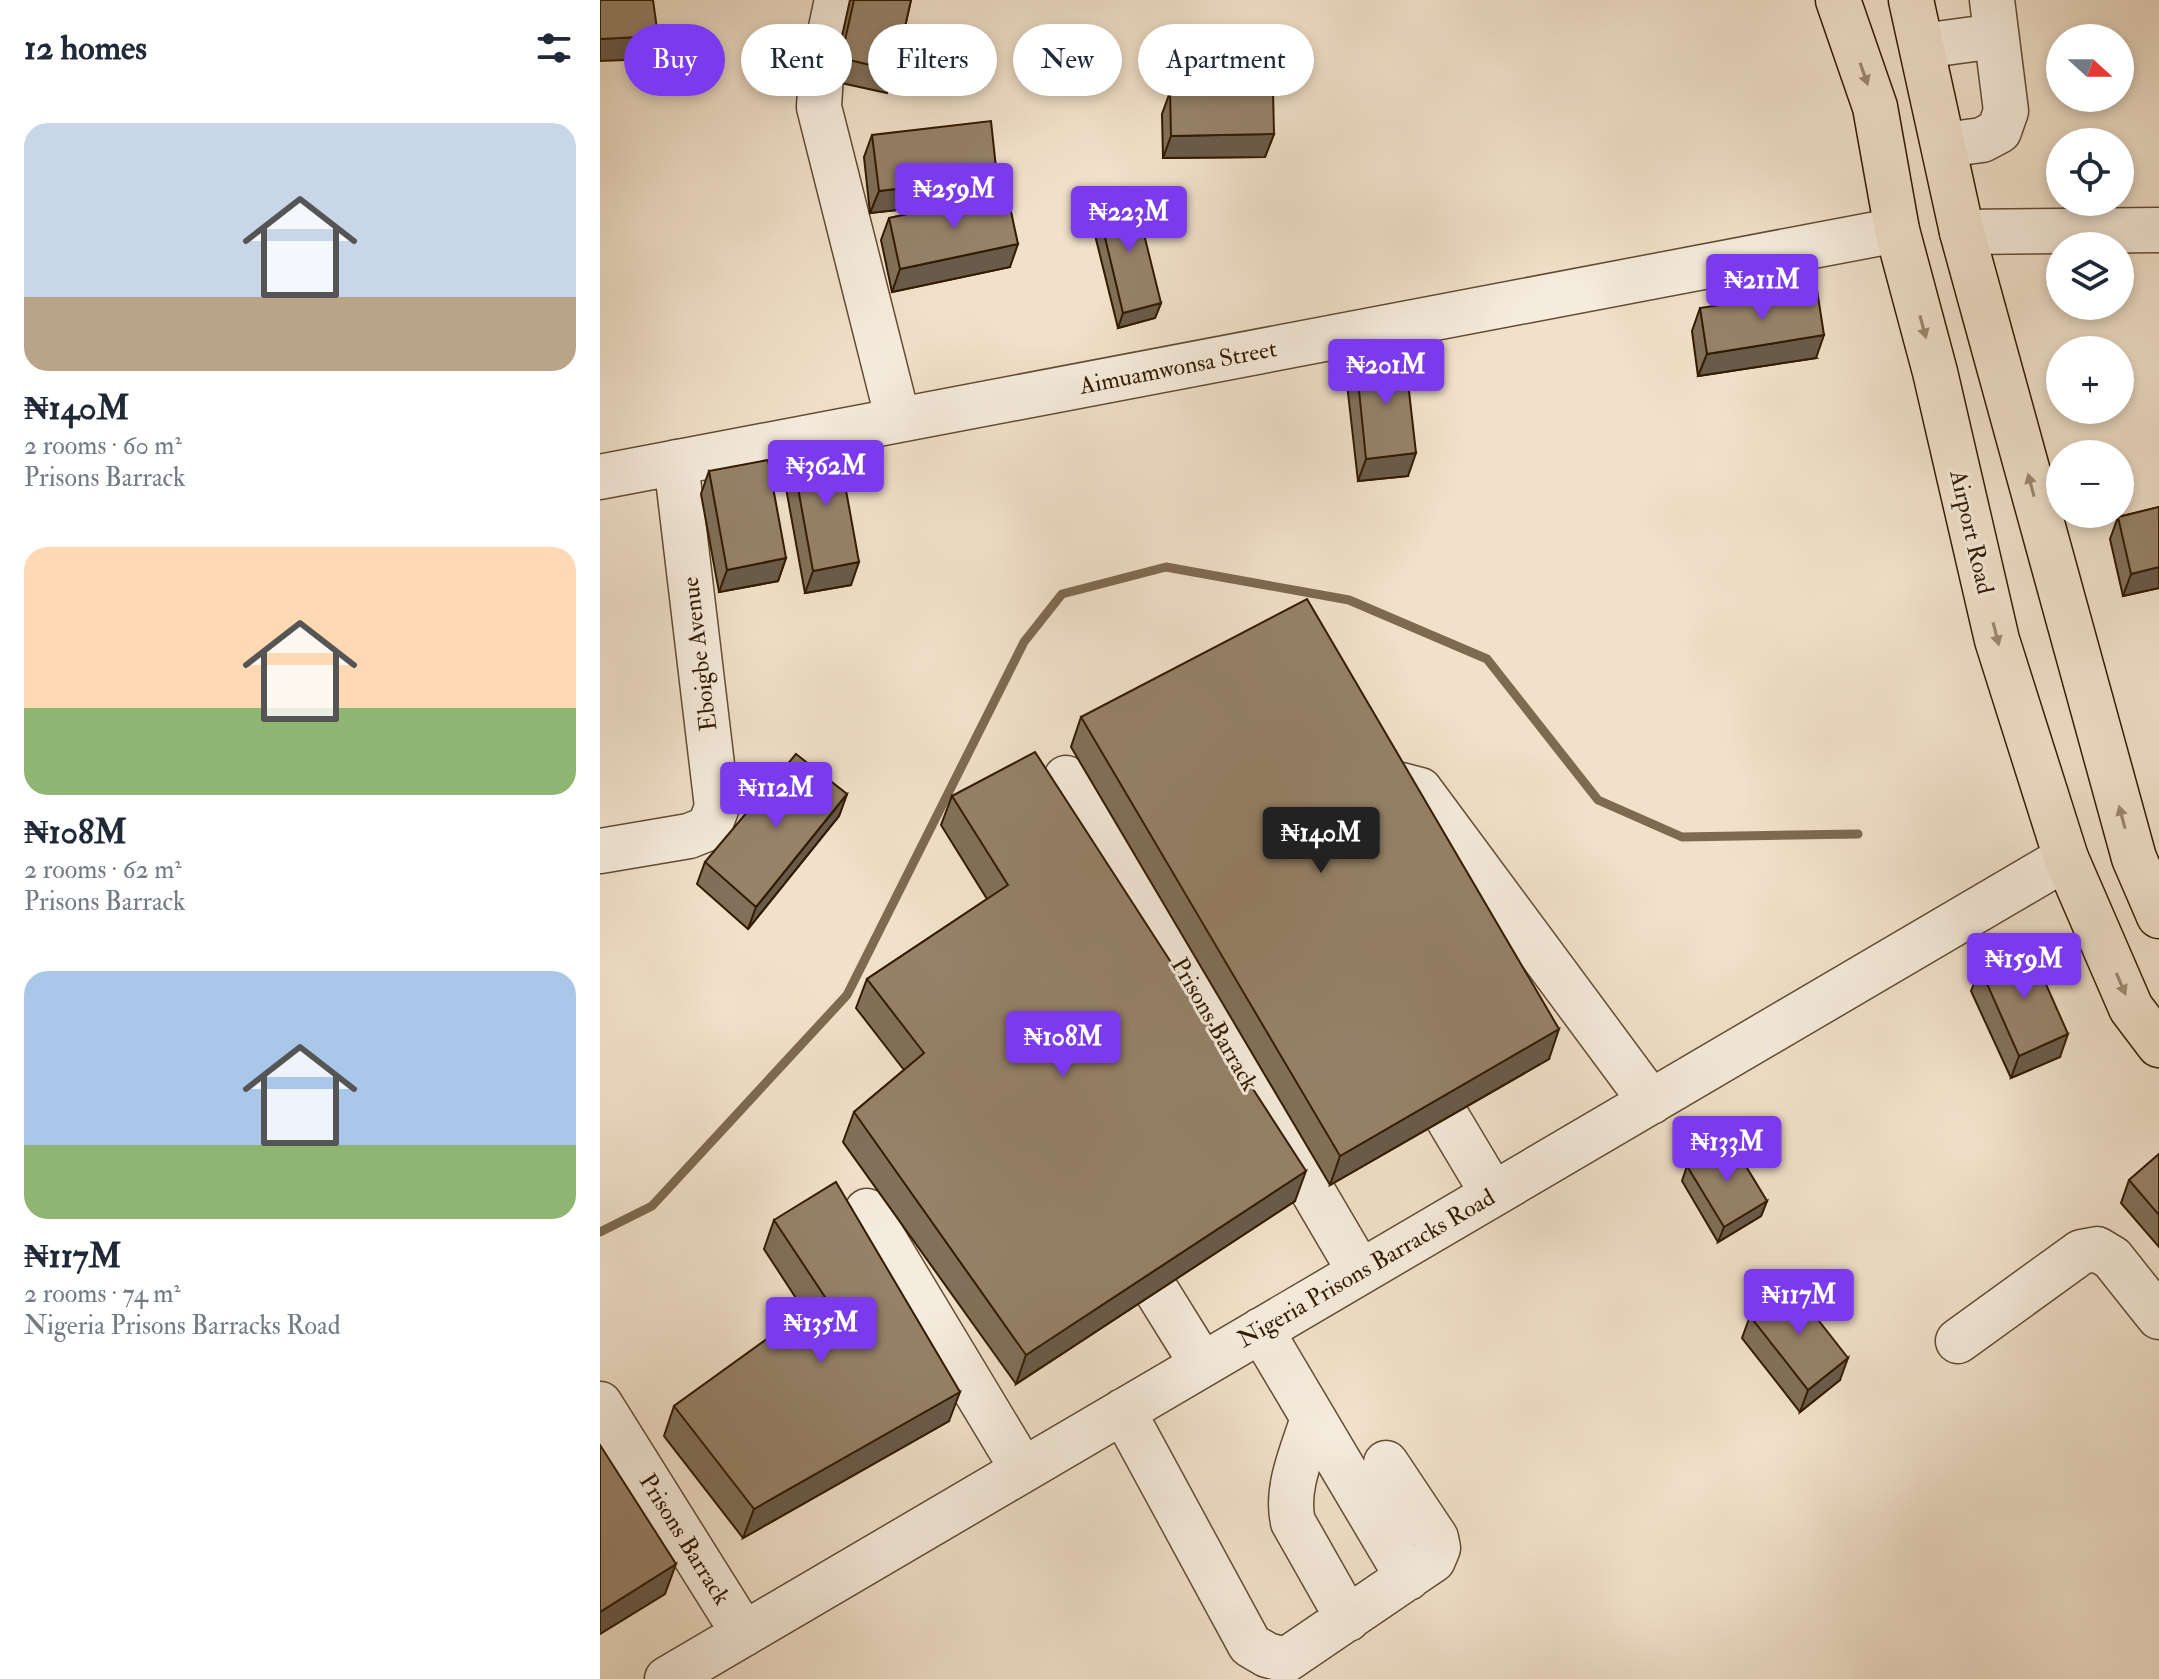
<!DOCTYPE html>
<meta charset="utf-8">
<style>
body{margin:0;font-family:"IM FELL Double Pica",serif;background:#f2f2f3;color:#1f2937;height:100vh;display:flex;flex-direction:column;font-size:30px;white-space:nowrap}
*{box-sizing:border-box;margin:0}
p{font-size:26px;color:#747a83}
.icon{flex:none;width:44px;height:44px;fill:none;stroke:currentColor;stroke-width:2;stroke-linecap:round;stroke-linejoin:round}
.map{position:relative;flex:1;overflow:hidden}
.details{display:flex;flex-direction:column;background:#fff;width:600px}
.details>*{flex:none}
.hud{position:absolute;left:24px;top:24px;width:760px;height:72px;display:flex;gap:16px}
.needle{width:52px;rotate:111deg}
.fabs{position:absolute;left:1446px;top:24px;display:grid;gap:16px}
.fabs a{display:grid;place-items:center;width:88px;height:88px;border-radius:50%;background:#fff;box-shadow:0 4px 12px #0003;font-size:40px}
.price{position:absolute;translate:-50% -68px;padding:0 18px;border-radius:8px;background:#7c3aed;color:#fff;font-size:26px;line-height:52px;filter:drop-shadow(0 2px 4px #0008)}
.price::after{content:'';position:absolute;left:50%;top:48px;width:24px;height:18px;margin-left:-12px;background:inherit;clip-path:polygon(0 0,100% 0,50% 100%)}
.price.on{background:#222;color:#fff}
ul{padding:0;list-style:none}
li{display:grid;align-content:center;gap:16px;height:424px;padding:0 24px}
li span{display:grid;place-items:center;height:248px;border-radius:24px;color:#555}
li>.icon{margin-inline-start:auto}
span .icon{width:144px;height:144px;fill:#fffc;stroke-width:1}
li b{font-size:34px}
h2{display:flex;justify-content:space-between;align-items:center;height:96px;padding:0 24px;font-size:34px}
.chip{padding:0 28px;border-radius:36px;background:#fff;box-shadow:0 4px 12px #0003;font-size:28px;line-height:72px}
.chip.on{background:#7c3aed;color:#fff}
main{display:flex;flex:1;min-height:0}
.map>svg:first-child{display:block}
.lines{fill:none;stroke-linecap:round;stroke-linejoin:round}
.stream{stroke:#7e6a50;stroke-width:9}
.minor-casing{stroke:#624c32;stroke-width:47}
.major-casing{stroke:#331b00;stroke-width:47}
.minor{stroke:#f6ecdd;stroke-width:44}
.major{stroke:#f1e1ca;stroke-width:44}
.wall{fill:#81705a;stroke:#331b00;stroke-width:2}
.shaded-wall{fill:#695b4a;stroke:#331b00;stroke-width:2}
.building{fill:#968269;stroke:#331b00;stroke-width:2}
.oneway{fill:#9c886f}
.labels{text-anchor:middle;stroke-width:6;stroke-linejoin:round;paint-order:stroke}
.street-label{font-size:24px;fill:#331b00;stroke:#f6ecdd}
</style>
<main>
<section class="details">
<h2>12 homes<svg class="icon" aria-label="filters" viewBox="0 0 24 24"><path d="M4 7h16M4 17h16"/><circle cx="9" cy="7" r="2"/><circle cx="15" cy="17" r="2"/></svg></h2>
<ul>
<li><span style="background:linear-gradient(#c9d6e8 70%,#b9a48a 0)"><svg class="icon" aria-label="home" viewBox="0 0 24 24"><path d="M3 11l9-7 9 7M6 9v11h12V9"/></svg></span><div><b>₦140M</b><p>2 rooms · 60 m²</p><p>Prisons Barrack</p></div></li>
<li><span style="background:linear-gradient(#ffd9b3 65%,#8fb573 0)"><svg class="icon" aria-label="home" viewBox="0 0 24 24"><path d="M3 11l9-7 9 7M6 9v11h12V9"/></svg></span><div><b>₦108M</b><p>2 rooms · 62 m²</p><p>Prisons Barrack</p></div></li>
<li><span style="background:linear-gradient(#a9c7e8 70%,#8fb573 0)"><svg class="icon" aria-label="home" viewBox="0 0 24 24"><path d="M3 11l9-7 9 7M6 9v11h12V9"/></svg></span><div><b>₦117M</b><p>2 rooms · 74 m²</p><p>Nigeria Prisons Barracks Road</p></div></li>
</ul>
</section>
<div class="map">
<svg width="1559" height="1679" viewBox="0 0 1559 1679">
<rect width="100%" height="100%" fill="#f1e1ca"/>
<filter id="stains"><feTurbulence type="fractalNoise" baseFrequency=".0025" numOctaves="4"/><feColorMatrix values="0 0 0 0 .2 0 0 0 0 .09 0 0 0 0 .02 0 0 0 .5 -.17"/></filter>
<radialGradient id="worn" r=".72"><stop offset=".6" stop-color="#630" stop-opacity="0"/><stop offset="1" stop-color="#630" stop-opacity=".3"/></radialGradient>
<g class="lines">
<path class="stream" d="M0 1232 52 1206 247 995 424 642 462 594 566 567 749 600 887 659 998 800 1082 837 1258 834"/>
<defs>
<path id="minor" d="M237 0 221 74 219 107 298 420
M1322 46 1396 36
M1344 145 1382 140 1399 131 1406 111 1392 0
M1362 232 1559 230
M0 477 1297 230
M466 778 556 924 760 1272
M764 806 801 785 820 790 1051 1102
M0 851 89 836 109 828 117 807 76 462
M453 888 509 848
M556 924 624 885
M816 1065 893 1194
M267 1211 423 1470
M525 1240 602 1364
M661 1330 808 1578
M1358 1341 1481 1252 1497 1249 1512 1258 1559 1317
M0 1404 144 1634
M523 1411 650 1645 667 1655 686 1660 833 1560 838 1548 836 1538 786 1463
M713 1418C703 1451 685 1488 693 1522L748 1619
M67 1679 1466 858"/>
<path id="major" d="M1238 0 1275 107 1297 230 1335 372 1397 640 1466 858 1531 1008 1559 1045
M1311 0 1362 232 1534 858 1559 916"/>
</defs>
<use href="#minor" class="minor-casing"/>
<use href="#major" class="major-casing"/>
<use href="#minor" class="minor"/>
<use href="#major" class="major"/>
</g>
<path class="wall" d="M250 0H311L295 71 287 93 232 81Z
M570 92 674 134 665 157 563 158 562 114Z
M272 135 397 177 390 197 410 267 292 292 281 240 289 218 360 203 270 213 264 157Z
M497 204 561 303 555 318 518 328 491 219Z
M1100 308 1216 358 1098 376 1092 331Z
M756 361 808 476 758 481 747 384Z
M192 455 251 585 205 593 184 477Z
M109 471 186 558 178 581 119 592 101 494Z
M1559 507V588L1523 596 1510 539 1518 517Z
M481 717 949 1059 730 1185 471 747Z
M247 794 239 816 148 929 97 884 105 862Z
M352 796 695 1201 416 1384 243 1142 254 1112 304 1070 256 1008 267 979 387 899 341 825Z
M1380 968 1460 1057 1411 1078 1371 991Z
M1559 1154V1247L1521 1203 1529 1180Z
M1087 1166 1167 1201 1161 1216 1118 1242 1082 1181Z
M174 1220 349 1421 143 1538 64 1436 74 1406 205 1312 164 1249Z
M1150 1316 1240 1380 1200 1412 1142 1338Z"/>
<path class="shaded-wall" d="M58 36 50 59 0 61V39Z
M674 134 665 157 563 158 571 136Z
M397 177 389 200 270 213 279 191Z
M418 244 410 267 292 292 300 269Z
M561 303 555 318 518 328 523 313Z
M1224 335 1216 358 1098 376 1107 354Z
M816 453 808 476 758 481 766 459Z
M186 558 178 581 119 592 127 570Z
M259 562 251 585 205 593 213 571Z
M1559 567V588L1523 596 1531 574Z
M247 794 239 816 148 929 156 907Z
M959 1029 949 1059 730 1185 740 1156Z
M1468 1034 1460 1057 1411 1078 1419 1056Z
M706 1171 695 1201 416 1384 426 1355Z
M1167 1201 1161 1216 1118 1242 1124 1227Z
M1248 1358 1240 1380 1200 1412 1208 1390Z
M360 1392 349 1421 143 1538 154 1509Z
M76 1564 65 1594 0 1634V1612Z"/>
<path class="building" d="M0 0H53L58 36 0 39Z
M254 0H311L295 71 241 58Z
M673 91 674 134 571 136 570 92Z
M391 121 397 177 279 191 272 135Z
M407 193 418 244 300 269 289 218Z
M534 194 561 303 523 313 497 204Z
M1217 290 1224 335 1107 354 1100 308Z
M805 356 816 453 766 459 756 361Z
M238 446 259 562 213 571 192 455Z
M168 460 186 558 127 570 109 471Z
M1559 507V567L1531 574 1518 517Z
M707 599 959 1029 740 1156 481 717Z
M435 752 706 1171 426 1355 254 1112 324 1053 267 979 408 885 352 796Z
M196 754 247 794 156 907 105 862Z
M1429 946 1468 1034 1419 1056 1380 968Z
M1130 1140 1167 1201 1124 1227 1087 1166Z
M1559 1154V1215L1529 1180Z
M236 1182 360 1392 154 1509 74 1406 225 1297 174 1220Z
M1190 1284 1248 1358 1208 1390 1150 1316Z
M0 1445 76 1564 0 1612Z"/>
<defs><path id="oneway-solid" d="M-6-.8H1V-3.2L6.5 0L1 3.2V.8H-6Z" transform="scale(2)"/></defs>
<g class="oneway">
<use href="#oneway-solid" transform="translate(1264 74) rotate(71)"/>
<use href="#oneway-solid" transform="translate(1323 327) rotate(75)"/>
<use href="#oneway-solid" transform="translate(1431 485) rotate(-105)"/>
<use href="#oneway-solid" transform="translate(1396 634) rotate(76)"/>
<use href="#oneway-solid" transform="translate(1522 817) rotate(-105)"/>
<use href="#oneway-solid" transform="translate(1521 984) rotate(67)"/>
</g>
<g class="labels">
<g class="street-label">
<text transform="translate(578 367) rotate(-11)" y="8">Aimuamwonsa Street</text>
<text transform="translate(1372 532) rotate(77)" y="8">Airport Road</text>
<text transform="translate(99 654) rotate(-97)" y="8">Eboigbe Avenue</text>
<text transform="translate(615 1024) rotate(60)" y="8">Prisons Barrack</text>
<text transform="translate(766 1268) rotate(-30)" y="8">Nigeria Prisons Barracks Road</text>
<text transform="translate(85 1539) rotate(58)" y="8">Prisons Barrack</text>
</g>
</g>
<rect width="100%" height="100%" filter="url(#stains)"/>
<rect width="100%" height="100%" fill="url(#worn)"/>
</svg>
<div class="fabs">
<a><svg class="needle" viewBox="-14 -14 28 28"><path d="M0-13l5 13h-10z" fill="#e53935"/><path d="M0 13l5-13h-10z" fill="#747a83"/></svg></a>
<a><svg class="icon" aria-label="locate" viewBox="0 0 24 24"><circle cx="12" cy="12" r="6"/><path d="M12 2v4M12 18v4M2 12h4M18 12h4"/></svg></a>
<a><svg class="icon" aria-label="layers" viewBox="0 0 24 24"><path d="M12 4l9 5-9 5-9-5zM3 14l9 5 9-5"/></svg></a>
<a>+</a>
<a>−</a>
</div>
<b class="price" style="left:354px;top:231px">₦259M</b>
<b class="price" style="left:529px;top:254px">₦223M</b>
<b class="price" style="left:1162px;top:322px">₦211M</b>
<b class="price" style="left:786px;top:407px">₦201M</b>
<b class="price" style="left:226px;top:508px">₦362M</b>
<b class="price" style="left:176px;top:830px">₦112M</b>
<b class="price on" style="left:721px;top:875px">₦140M</b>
<b class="price" style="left:1424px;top:1001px">₦159M</b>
<b class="price" style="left:463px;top:1079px">₦108M</b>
<b class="price" style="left:1127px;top:1184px">₦133M</b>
<b class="price" style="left:1199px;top:1337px">₦117M</b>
<b class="price" style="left:221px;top:1365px">₦135M</b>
<div class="hud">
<a class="chip on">Buy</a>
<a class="chip">Rent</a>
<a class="chip">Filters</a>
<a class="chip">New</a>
<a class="chip">Apartment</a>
</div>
</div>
</main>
